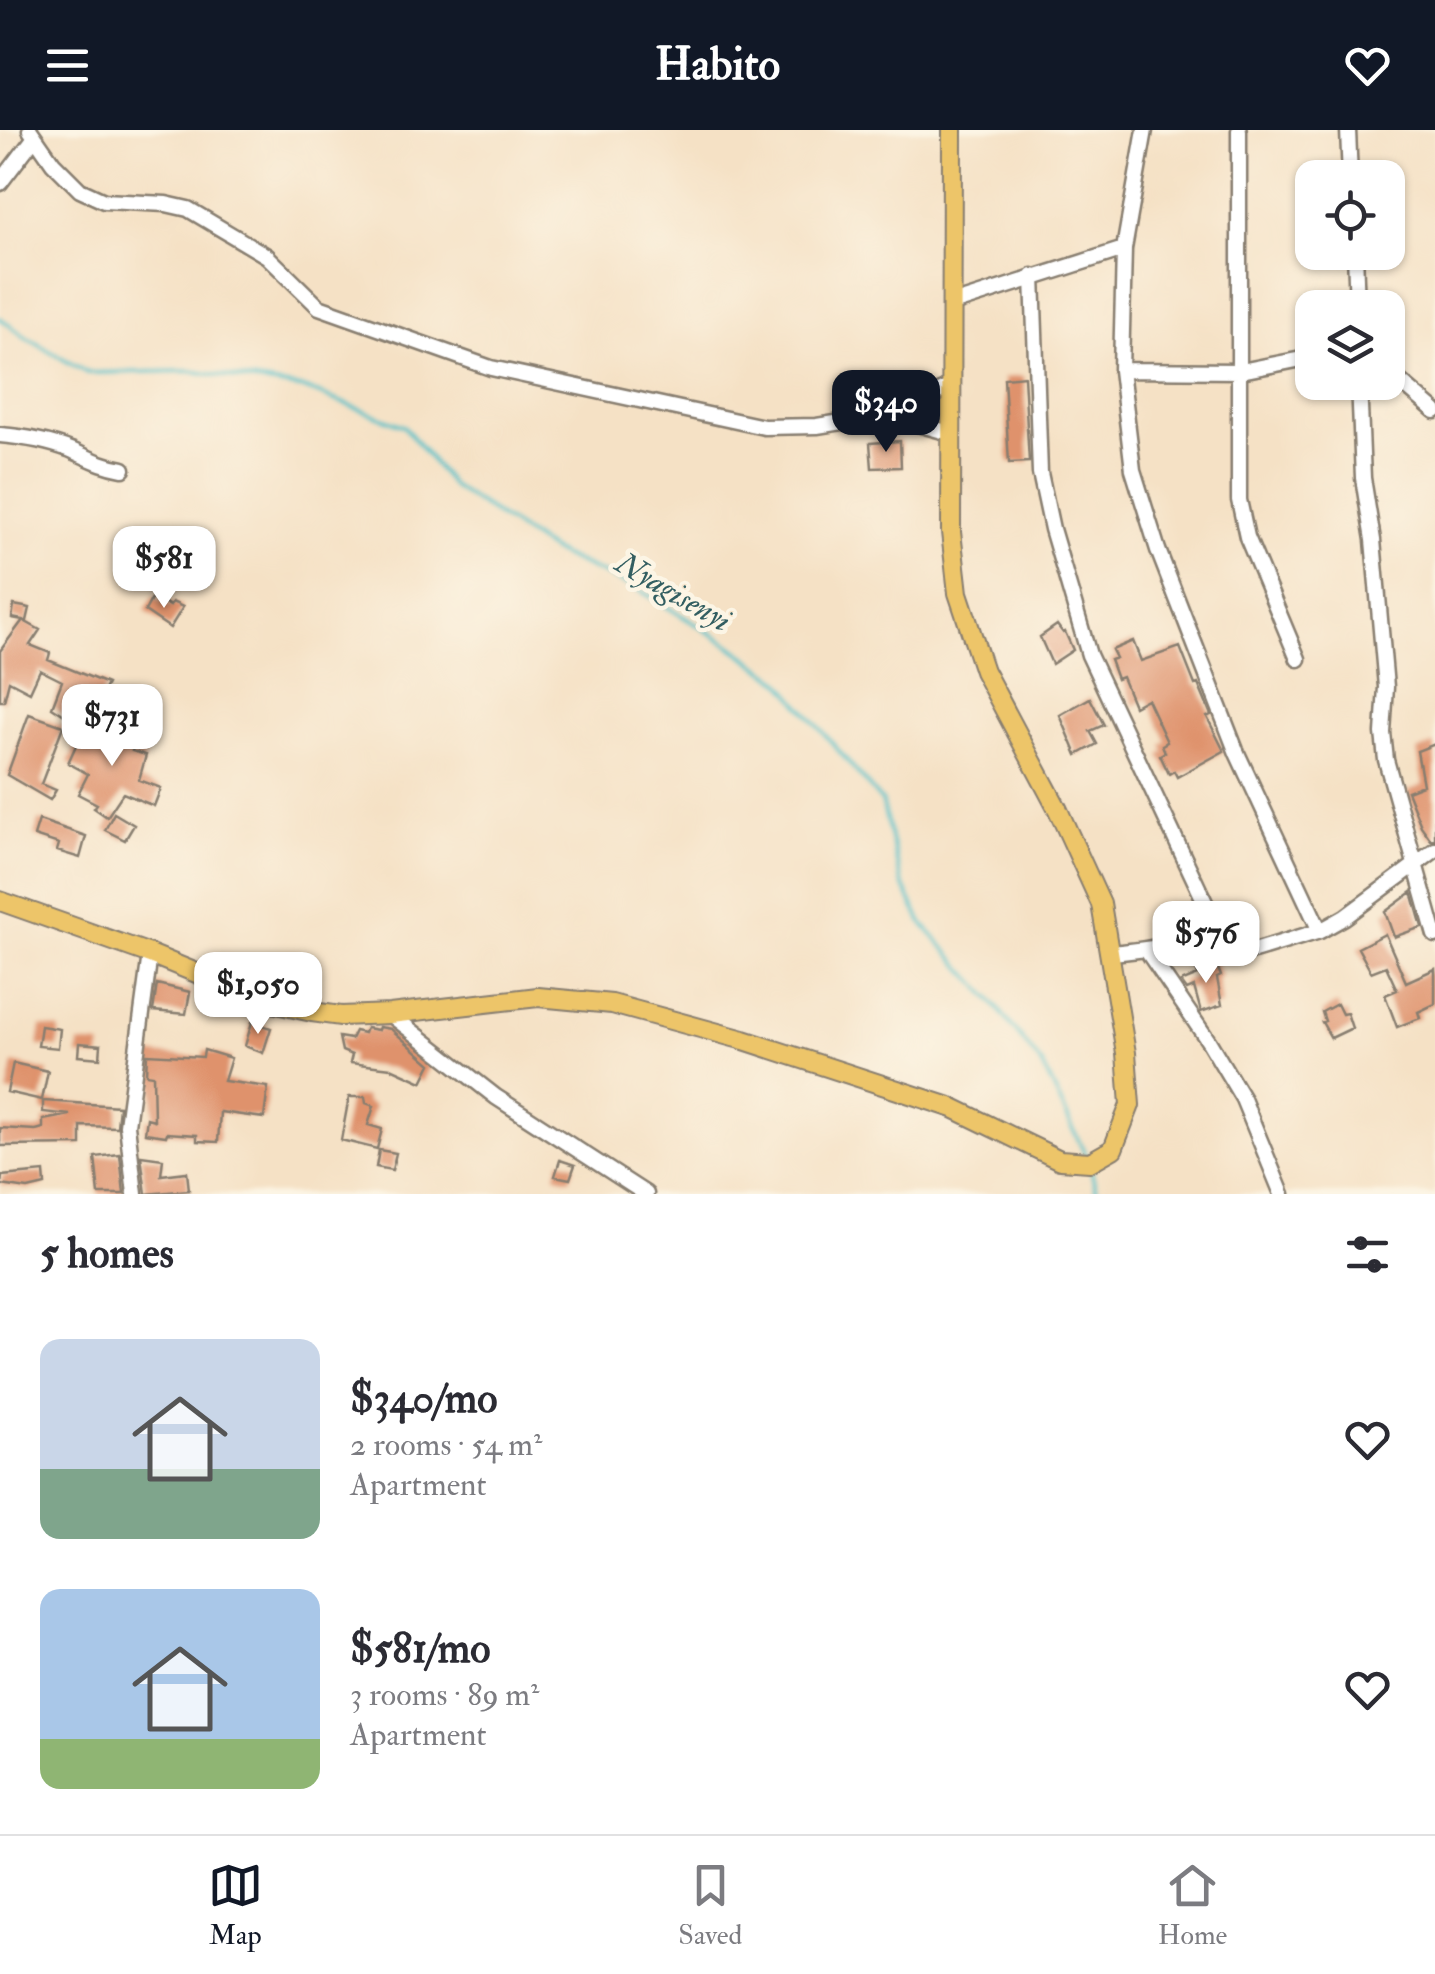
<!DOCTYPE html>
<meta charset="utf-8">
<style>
body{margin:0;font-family:"IM FELL Double Pica",serif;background:#f2f2f3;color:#2b2b33;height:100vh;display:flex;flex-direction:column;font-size:38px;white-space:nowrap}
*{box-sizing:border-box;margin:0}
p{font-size:32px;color:#7c7c81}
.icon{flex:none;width:55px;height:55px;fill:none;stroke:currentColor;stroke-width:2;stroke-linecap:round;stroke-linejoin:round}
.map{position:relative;height:1064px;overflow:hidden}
.sheet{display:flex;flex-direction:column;background:#fff;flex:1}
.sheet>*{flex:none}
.buttons{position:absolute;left:1295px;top:30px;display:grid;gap:20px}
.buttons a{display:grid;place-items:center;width:110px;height:110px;border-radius:20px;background:#fff;box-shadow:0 2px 8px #0004;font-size:50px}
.price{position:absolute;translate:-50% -85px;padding:0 22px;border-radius:20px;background:#fff;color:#222;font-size:32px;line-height:65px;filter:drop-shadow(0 2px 5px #0008)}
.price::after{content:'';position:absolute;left:50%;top:60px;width:30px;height:22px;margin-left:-15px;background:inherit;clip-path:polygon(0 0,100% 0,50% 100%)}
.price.active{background:#111827;color:#fff}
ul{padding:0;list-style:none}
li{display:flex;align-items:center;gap:30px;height:250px;padding:0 40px}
li span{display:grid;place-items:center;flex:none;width:280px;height:200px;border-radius:20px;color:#555}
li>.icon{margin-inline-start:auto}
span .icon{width:120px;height:120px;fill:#fffc;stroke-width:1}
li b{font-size:42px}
h2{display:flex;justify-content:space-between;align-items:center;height:120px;padding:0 40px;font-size:42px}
header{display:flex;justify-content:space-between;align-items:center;height:130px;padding:0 40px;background:#111827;color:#fff;font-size:45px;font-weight:700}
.menu{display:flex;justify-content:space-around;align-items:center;height:140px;border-top:2px solid #e1e1e2;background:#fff;font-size:28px;color:#7c7c81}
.menu a{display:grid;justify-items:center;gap:5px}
.menu .active{color:#111827}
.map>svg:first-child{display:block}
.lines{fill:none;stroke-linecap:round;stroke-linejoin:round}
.stream{stroke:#52c0c8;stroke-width:4}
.building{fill:#df926c}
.minor-casing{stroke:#887e70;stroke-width:19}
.major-casing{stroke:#887e70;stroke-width:22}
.minor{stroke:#fff;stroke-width:14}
.major{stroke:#edc569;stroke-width:18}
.labels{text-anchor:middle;stroke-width:9;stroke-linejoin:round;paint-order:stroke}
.water-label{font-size:32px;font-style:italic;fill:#325e61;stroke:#fcf5e5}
</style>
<header><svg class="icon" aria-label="menu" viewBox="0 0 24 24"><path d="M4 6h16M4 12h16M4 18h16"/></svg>Habito<svg class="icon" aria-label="heart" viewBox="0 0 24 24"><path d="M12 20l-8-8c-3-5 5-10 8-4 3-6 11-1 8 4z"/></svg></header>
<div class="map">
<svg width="1435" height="1064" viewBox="0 0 1435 1064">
<rect width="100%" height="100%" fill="#fcf5e5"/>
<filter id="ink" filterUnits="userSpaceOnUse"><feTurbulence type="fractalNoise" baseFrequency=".01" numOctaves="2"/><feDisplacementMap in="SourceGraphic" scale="20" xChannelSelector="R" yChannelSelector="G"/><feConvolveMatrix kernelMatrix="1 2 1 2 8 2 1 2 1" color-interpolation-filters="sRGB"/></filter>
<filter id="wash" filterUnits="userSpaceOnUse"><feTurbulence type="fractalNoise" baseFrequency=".0048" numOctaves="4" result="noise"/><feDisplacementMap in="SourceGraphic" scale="40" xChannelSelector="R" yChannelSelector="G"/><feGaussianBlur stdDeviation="2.25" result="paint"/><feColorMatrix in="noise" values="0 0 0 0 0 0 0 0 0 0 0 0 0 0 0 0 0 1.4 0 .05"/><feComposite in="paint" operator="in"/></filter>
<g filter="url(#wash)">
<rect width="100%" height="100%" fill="#f5e1c5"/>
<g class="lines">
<path class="stream" d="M0 188 24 206 87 243 191 241 306 259 404 296 452 356 554 422 638 459 725 512 780 551 882 672 902 753 922 793 989 867 1043 936 1086 1026
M1091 1040 1097 1064"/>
</g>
<g id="blocks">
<path class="building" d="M1024 246 1029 332 1009 333 1004 248Z
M900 311 901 337 872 338 870 313Z
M153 466 170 476 172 472 183 477 170 498 145 481Z
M14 475 30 478 27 491H24L40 500 30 515 50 523 48 530 107 554 99 570 75 563 66 586 52 577 62 551 40 540 30 562 9 551 4 571H0V521L23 490 12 488Z
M1057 495 1063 503 1065 502 1073 520 1052 534 1040 507Z
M1133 511 1141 531 1180 517 1195 555 1198 554 1211 585 1207 587 1224 621 1177 647 1174 641 1169 644 1160 625 1165 622 1162 615 1167 612 1147 569 1134 576 1122 547 1117 549 1110 530 1116 528 1112 520Z
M1090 568 1104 595 1090 601 1097 614 1077 625 1060 585Z
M29 584 63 596 41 654 56 660 50 670 7 645Z
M109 594 138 607 132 621 146 625 139 650 161 658 154 676 123 663 107 687 94 678 97 674 78 664 88 644 68 633 82 602 102 608Z
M1435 614V710H1431L1421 696 1407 661 1423 655 1417 621Z
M114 683 134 695 125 710 105 700Z
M39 690 86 706 80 728 57 721 59 714 34 706Z
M1412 762 1422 797 1394 807 1385 782Z
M1385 804 1406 852 1435 839V874L1418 882 1420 888 1397 897 1385 865 1397 860 1386 836 1371 842 1358 818Z
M1214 829 1221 846 1217 848 1222 875 1201 882 1194 857 1187 860 1181 852 1198 845 1196 839Z
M157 854 190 862 186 884 153 881Z
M1337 874 1342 884 1347 883 1352 898 1331 908 1322 892 1325 891 1322 882Z
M252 892 271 898 263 923 245 916Z
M41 896 60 899 58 918 38 916Z
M379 897 391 899 431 934 422 952 391 938 350 933 352 925 342 921 339 907 351 909 355 901 364 903 366 898 378 900Z
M79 913 101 915 100 928 78 926Z
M204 920 231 928 224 951 268 957 264 988 220 982 218 1012 197 1011V1005L167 1003 166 1006 145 1003 147 988 154 990 153 945 146 944 147 924 203 927Z
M13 933 48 941 42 970 7 962Z
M349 967H365L366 973 374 976 368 995 382 999 377 1019 341 1010Z
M43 971 119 976 117 997 81 996V1015L0 1016V998L36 1000 43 998V990L70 985 43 982Z
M379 1020 396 1023 392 1040 376 1037Z
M120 1024 124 1064H99L95 1027Z
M141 1026 163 1029 161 1045 187 1042 189 1060 146 1064Z
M560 1030 575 1035 570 1049 555 1046Z
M44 1042 45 1055 28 1059 1 1055 2 1046Z"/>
</g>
</g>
<g filter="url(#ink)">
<use href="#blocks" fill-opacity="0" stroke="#887e70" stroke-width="2.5"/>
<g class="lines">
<defs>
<path id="minor" d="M30 0 53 33 80 60 104 71 166 74 188 79 267 126 319 177 491 238 764 297 817 296 885 285 952 256
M1145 0 1124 119 1121 240 1133 340 1158 420 1237 623 1320 801
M1239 0V370L1247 407 1298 529
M1348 0 1350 48
M0 53 35 7
M1355 122 1357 178
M1033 146 1040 343 1052 399 1089 525 1210 783C1209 815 1135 821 1110 823
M952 174 1124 119
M1121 240 1241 241 1312 227
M1388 241 1435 281
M1359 252 1363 348 1373 410 1386 557 1383 603 1386 630 1435 805
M885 285 950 303
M0 305C24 307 48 311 71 320 89 328 103 336 123 339
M1203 800 1227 817 1240 821H1254L1320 801 1345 787 1435 720
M1147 821 1209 912 1243 969 1282 1064
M390 884 496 967 646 1064
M135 1064 127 995 150 824"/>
<path id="major" d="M0 771 150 824 267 872 312 882 341 886 390 884 538 867 612 874 744 910 953 978 1060 1030 1090 1032 1113 1019 1130 975 1126 923 1101 774 1058 680 984 541 958 463 951 402 952 0"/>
</defs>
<use href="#minor" class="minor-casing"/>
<use href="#major" class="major-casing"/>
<use href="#minor" class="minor"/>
<use href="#major" class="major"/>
</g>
</g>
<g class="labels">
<g class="water-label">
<text transform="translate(674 461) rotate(30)" y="11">Nyagisenyi</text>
</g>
</g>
</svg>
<div class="buttons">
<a><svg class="icon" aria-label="locate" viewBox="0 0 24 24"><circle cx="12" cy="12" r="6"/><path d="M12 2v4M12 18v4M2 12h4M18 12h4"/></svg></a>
<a><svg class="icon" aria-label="layers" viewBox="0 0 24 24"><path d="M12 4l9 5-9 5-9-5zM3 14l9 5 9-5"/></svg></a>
</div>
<b class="price active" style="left:886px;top:325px">$340</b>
<b class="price" style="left:164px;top:481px">$581</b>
<b class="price" style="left:112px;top:639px">$731</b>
<b class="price" style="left:1206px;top:856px">$576</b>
<b class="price" style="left:258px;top:907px">$1,050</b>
</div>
<section class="sheet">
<h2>5 homes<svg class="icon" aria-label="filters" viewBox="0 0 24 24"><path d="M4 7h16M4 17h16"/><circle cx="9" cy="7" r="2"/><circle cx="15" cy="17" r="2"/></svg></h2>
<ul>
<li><span style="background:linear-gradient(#c9d6e8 65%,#7fa58c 0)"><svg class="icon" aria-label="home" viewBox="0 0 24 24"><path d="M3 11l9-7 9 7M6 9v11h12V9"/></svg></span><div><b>$340/mo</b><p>2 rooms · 54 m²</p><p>Apartment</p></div><svg class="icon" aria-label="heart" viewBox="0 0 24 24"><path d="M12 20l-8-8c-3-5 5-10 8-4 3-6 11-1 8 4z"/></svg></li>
<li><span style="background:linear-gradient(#a9c7e8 75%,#8fb573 0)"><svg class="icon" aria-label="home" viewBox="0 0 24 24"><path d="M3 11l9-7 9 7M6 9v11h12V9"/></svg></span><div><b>$581/mo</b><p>3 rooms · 89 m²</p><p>Apartment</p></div><svg class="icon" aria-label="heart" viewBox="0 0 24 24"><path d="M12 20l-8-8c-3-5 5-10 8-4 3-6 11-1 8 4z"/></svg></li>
</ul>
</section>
<nav class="menu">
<a class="active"><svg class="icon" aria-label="map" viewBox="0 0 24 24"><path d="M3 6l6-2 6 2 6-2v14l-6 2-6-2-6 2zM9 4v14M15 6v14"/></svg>Map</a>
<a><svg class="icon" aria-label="saved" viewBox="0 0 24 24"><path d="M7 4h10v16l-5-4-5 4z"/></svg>Saved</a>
<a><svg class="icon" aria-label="home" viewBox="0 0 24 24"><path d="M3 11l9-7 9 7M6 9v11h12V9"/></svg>Home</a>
</nav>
